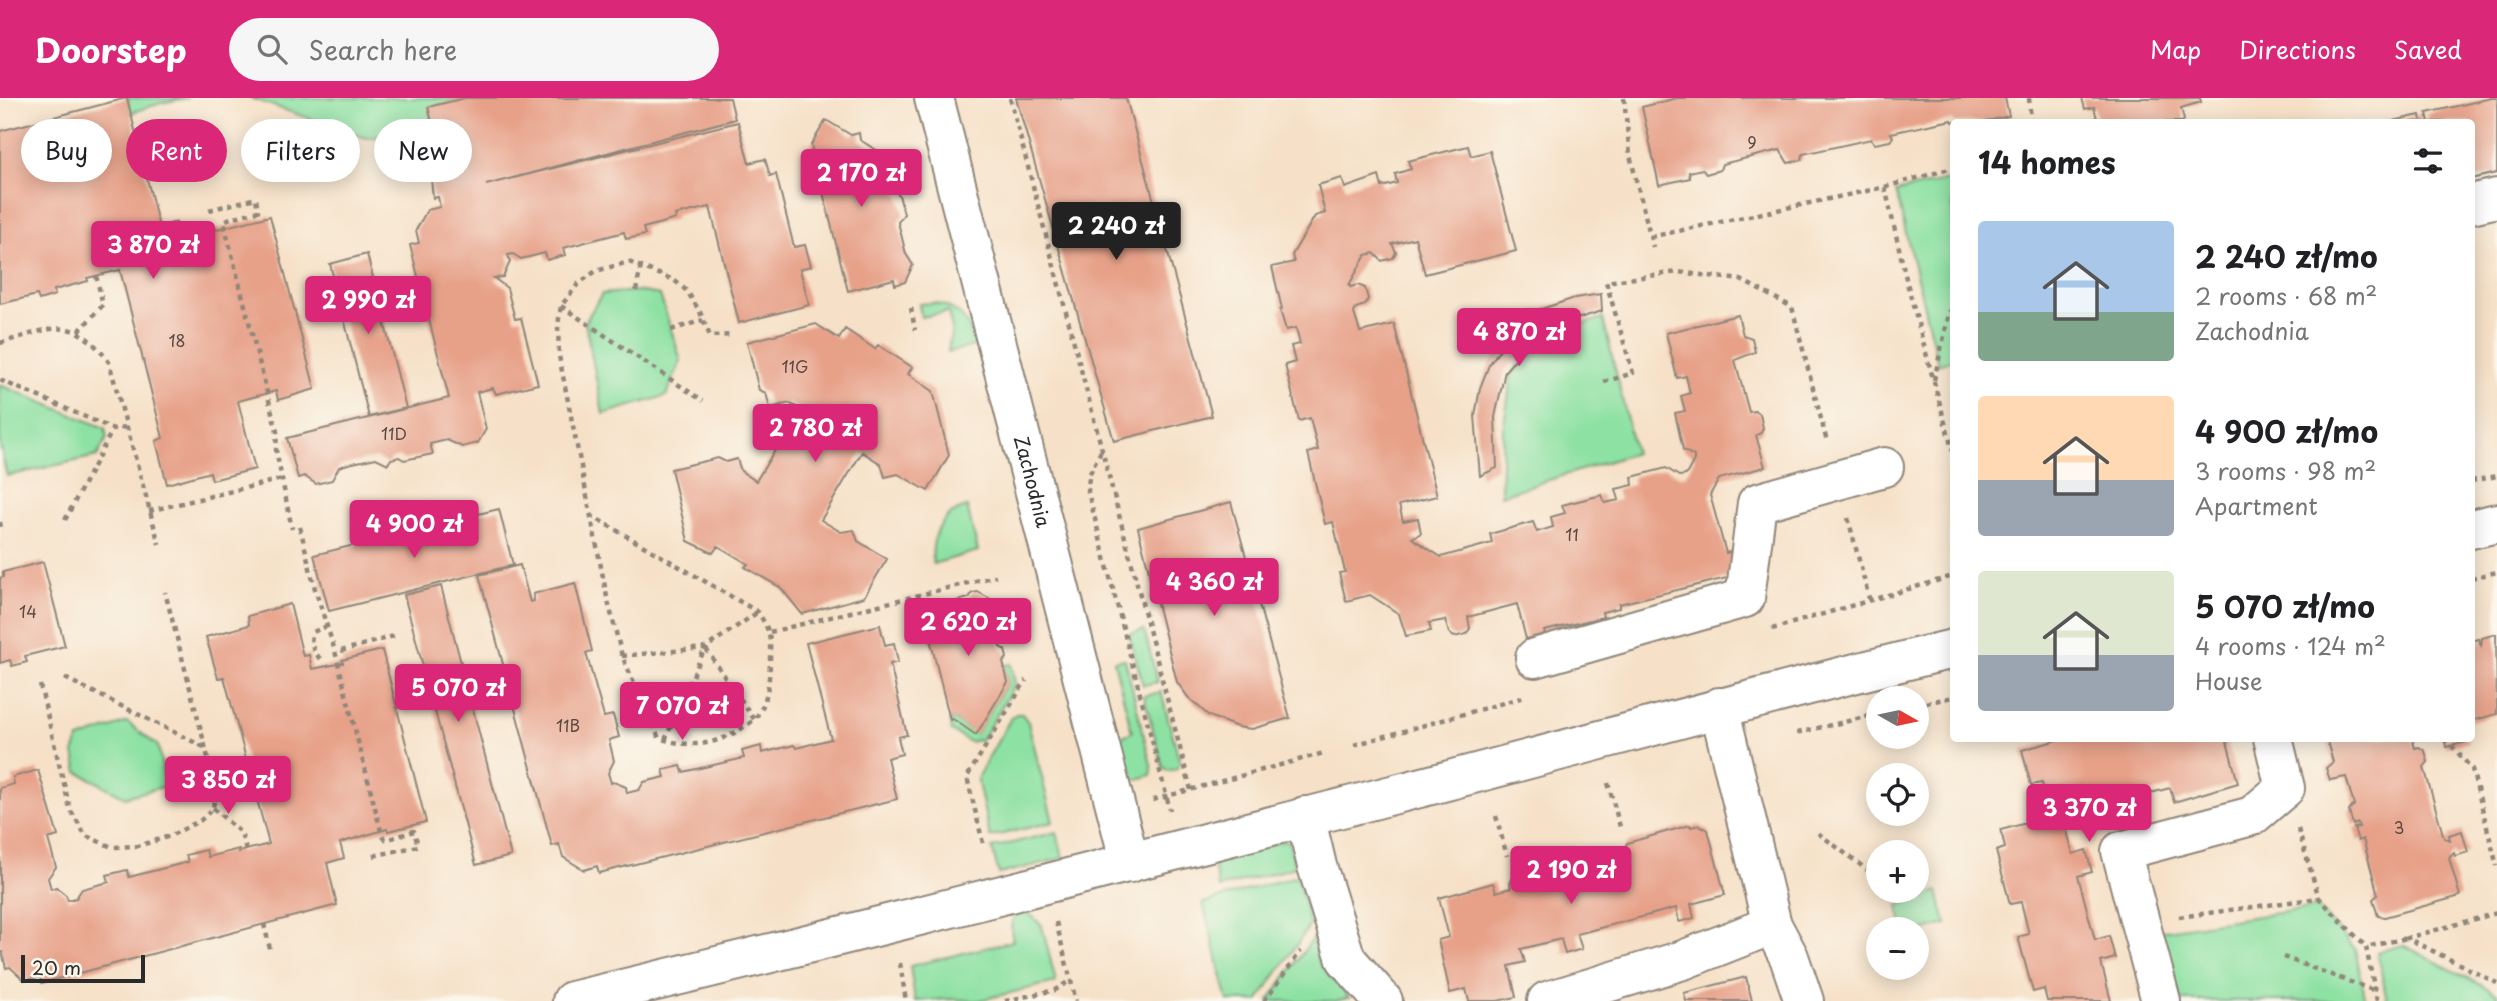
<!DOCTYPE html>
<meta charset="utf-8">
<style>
body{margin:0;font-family:"Playpen Sans",sans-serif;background:#f6f6f6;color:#202124;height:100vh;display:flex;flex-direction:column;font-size:26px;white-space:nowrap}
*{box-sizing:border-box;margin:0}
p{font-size:23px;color:#757577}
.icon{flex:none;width:38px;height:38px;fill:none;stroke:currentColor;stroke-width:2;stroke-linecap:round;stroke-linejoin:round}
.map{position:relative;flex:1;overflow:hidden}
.drawer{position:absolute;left:1950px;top:21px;width:525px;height:623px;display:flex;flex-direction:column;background:#fff;border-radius:7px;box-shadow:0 4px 18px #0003}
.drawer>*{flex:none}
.banner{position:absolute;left:21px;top:21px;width:665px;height:63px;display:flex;gap:14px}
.needle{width:46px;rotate:99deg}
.controls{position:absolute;left:1866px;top:588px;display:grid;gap:14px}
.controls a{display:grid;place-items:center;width:63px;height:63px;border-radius:50%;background:#fff;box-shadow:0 4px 18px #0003;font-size:35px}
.scale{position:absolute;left:21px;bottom:18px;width:124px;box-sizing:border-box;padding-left:7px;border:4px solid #2b2b2b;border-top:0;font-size:19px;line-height:24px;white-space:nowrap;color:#2b2b2b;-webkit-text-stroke:5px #fbf7ec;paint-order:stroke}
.price{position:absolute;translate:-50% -60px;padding:0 16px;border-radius:7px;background:#db2777;color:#fff;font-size:23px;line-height:46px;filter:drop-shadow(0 2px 4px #0008)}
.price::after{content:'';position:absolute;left:50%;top:42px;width:21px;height:16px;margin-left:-10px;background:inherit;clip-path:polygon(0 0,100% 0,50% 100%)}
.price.current{background:#222;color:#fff}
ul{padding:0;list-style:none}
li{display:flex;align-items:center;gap:21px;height:175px;padding:0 28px}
li span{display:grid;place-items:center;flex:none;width:196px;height:140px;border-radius:7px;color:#555}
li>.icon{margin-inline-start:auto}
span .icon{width:84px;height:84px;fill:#fffc;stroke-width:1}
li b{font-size:30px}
h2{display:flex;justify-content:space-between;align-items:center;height:84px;padding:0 28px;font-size:30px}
.tag{padding:0 24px;border-radius:32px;background:#fff;box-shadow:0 4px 18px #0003;font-size:24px;line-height:63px}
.tag.current{background:#db2777;color:#fff}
header{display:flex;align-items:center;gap:42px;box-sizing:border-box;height:98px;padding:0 35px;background:#db2777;color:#fff}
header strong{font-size:33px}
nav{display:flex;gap:38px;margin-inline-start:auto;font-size:24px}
.search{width:490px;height:63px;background:#f6f6f6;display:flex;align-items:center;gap:18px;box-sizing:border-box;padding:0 24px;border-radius:38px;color:#757577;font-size:26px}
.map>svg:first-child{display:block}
.green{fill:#8de1a3;stroke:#5c8667;stroke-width:2}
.building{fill:#e7a189}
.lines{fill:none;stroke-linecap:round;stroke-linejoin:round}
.minor-casing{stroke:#90867a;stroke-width:42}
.path{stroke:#90867a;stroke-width:4.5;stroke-dasharray:5 5;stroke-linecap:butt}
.minor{stroke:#fff;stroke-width:38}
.labels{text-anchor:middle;stroke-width:5;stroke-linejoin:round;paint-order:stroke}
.number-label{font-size:16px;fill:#5a4842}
.street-label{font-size:19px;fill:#2b2b2b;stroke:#fbf7ec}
</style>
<header>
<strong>Doorstep</strong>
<div class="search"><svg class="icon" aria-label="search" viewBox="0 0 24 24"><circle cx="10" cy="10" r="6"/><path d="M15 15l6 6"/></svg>Search here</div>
<nav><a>Map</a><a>Directions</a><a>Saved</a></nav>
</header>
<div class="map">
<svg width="2497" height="903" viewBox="0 0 2497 903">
<rect width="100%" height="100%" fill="#fbf7ec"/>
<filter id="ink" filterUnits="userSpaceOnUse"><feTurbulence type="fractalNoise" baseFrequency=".0143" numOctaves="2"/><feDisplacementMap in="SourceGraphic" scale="14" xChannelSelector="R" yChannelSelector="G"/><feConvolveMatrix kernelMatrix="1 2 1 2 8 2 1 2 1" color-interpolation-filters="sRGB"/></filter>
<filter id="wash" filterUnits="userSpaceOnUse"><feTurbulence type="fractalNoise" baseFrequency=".00686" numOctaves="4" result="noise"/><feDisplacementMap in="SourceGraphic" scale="28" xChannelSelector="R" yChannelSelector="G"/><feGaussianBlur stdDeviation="1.57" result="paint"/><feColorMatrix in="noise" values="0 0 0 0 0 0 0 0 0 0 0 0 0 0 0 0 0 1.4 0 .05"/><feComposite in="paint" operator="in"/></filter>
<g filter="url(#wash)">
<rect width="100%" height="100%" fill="#f6e1c8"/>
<path class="green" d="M127 0H188L161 5 130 15Z
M250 0H465L429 9 432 25 396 36 366 40Z
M1953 81V261L1938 266 1896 94Z
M636 193 660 197 681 263 666 298 603 316 585 224 602 196Z
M935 205C961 211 969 223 975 248L948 254 952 231 948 214 921 219 919 206Z
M1603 220 1635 355 1501 397 1503 332 1512 276 1541 240Z
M0 287 105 330 107 340 97 358 7 378 0 348Z
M967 409 978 453 933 466C930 440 940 416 967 409Z
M1144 532 1158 584 1143 587 1129 536Z
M1125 561 1152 671 1151 677 1128 684 1118 645 1123 638 1132 634 1114 563Z
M1011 566 1015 586 982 641 970 644 951 633 950 622 953 621 976 636 1008 584 1004 567Z
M1161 594 1180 665 1176 671 1168 673 1163 669 1144 598Z
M1016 616H1022L1028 624 1053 724 990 739 978 685V678L1011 620Z
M127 624 158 648 166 688 125 699 78 674 74 655 79 641Z
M1057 734 1063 760 999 776 992 750Z
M1285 742 1290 747 1295 769 1219 790 1213 764Z
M1297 778 1310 827 1258 903H1228L1203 805Z
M1938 793 1946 826 1916 835V831H1903L1898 808Z
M2317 809 2355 851 2366 903H2180L2160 833Z
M1020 812H1026L1042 828 1056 884 976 903 953 901 915 903 910 868 1013 843C1010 829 1010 822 1020 812Z
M1313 840 1319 865 1349 900 1336 903H1269Z
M2403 847 2497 895V903H2387L2377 854Z"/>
<g id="blocks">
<path class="building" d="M127 0 159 129 176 124 181 140 270 118 315 291 278 302 276 293 238 303 255 371 212 382 210 374 167 386 156 343 163 340 120 172 87 180 88 183 54 192 55 197 39 202 37 197 0 206V33Z
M465 0H730L735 21 486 87 738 24 749 65 765 61 770 78 776 76 794 149 805 147 811 168 800 171 809 207 739 225 710 109 675 117 676 121 643 130 645 137 626 141 624 134 563 150 565 157 547 162 545 155 521 161 513 156 508 157 510 164 503 179 494 180 507 190 515 221 521 220 538 286 496 296 493 290 477 294 486 331 478 345 462 349 447 342 430 346 433 356 404 362 399 359 391 361 388 366 376 360 348 366 339 369 332 382 316 386 304 378 298 380 287 340 449 300 410 147 419 145 416 132 427 112 440 109 438 99 433 100 428 53 439 51 428 9Z
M1016 0H1126L1212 318 1114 343Z
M1677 0H2005L2009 18 1983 24H1953L1952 22 1891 35 1893 39 1890 43 1875 46 1871 41 1803 56 1802 62 1788 65 1780 52 1722 66 1720 72 1706 76 1702 71 1689 74 1690 80 1659 87 1642 9Z
M2082 0H2200L2201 4 2181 10 2184 22 2182 24H2098L2094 9 2085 11Z
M2491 0H2497V75L2471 81V24H2429L2427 15Z
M2420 17 2422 24H2393V23Z
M826 22 851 37 859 35 860 42 881 55 890 88 899 97 904 116 898 124 906 156 913 167 905 184 895 187 894 181 848 193 811 47Z
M1468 48 1471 58 1490 53 1516 153 1425 176 1415 140 1392 146 1396 154 1393 160 1382 163 1374 155 1366 157 1349 187 1350 189 1358 187 1365 190 1368 201 1365 207 1356 210 1354 215 1360 234 1394 226 1437 398 1399 407 1403 423 1418 420 1421 435 1412 440 1441 459 1492 445 1490 436 1533 424 1537 434 1553 429 1551 419 1565 415 1562 407 1602 397 1605 405 1619 402 1616 391 1633 387 1632 379 1666 370 1679 378 1686 377 1694 362V358L1683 352 1675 315 1685 313 1681 298 1690 295 1686 278 1677 280 1666 235 1738 217 1743 237 1752 240 1755 254 1735 262 1749 314 1755 313 1760 316 1763 330 1761 335 1756 337 1765 369 1719 381 1710 397 1726 455 1739 452 1731 479 1619 506V510L1602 514 1603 519 1544 533 1545 536 1526 541 1517 506 1468 519 1470 530 1467 536 1454 539 1449 535 1445 522 1429 525 1431 533 1406 538 1399 516 1370 497 1346 503 1339 475 1345 474 1333 424 1325 426 1308 355 1318 352 1310 320 1299 323 1285 267 1295 264 1291 248 1300 246 1296 230 1286 232 1280 212 1282 211 1272 169 1294 164 1292 157 1315 118 1325 115 1318 87 1342 80 1345 90 1379 78 1382 89 1397 85 1395 76 1411 71 1408 63Z
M367 156 406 310 369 319 330 166Z
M1601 196 1602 213 1541 232 1505 273 1495 319 1497 370 1480 378 1475 318 1480 290 1489 267 1514 231 1535 213 1575 200Z
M816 226 839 241 845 231 875 251 878 247 912 269 908 276 933 293 949 357 928 393 898 376 885 379 881 366 862 354 821 422 841 434 854 432 858 443 887 461 864 499 802 516 781 490 745 469 748 466 718 448 713 455 688 443 671 371 718 360 726 364 737 361 741 373 756 383 800 311 789 305 770 310 766 295 759 292 747 244Z
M1231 404 1290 620 1252 631 1237 629 1209 618 1188 599 1177 584 1138 430Z
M499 411 513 467 329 513 314 457 395 437 394 431 403 429 404 434Z
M43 464 65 548 25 558 27 564 12 568 10 562 0 565V480L3 479V474Z
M520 467 530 504 534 503 533 496 575 485 592 553 586 555 604 619 613 617 619 639 609 642 614 663 608 675 611 685 614 684 626 689 627 695 639 692 644 684 665 679 663 672 681 668 683 674 744 660 742 653 761 648 762 655 794 647 796 650 831 641 806 545 880 527 885 547 894 545 898 564 890 566 907 637 898 639 902 656 887 660 897 701 599 775 597 768 584 772 563 759 559 746 552 748 479 477Z
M441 488 511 758 476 767 404 497Z
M978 494 992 502 991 513 1000 549 1005 552 1007 560 1003 564 1008 584 976 637 953 621 950 622 923 512 969 500 972 495Z
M290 506 303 558 309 557 312 571 343 565 342 562 382 552 426 724 388 733 387 731 340 745 344 760 327 765 337 807 42 885 40 879 24 882 10 869 6 870 2 854H0V690L14 686 13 679 38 672 58 738 48 741 56 769 48 780 51 791 56 789 66 797 68 802 76 800 82 791 109 784 107 777 127 772 129 779 188 764 186 757 206 752 208 759 239 751V754L269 746 224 579 218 580 206 539 249 527 248 518Z
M2496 536 2497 616 2471 623V543L2478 541 2481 547 2482 540Z
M2065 640H2226L2238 685 2174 704 2170 690 2105 707 2110 721 2088 726 2084 713 2063 718 2073 756 2086 752 2092 774 2078 778 2095 842 2109 838 2115 860 2101 864 2111 903H2047L2044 891 2033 894 2018 839 2029 836 2021 804 2010 806 1996 753 2005 750 2001 732 2051 718 2042 685 2031 687 2022 652Z
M2326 640H2412L2415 650 2419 649 2425 653 2428 664 2424 669 2444 740 2450 742 2449 737 2462 733 2468 754 2455 758 2454 755 2449 760 2460 798 2385 819 2378 818 2373 801 2378 797 2363 741 2358 743 2354 730 2359 729 2358 725 2353 727 2349 713 2354 707 2346 679 2330 682 2326 670 2333 664Z
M2444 640H2467L2468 644 2446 649Z
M1690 727 1691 729 1699 727 1708 732 1725 797 1691 806 1694 820 1679 824 1676 810 1577 836 1582 851 1565 856 1561 841 1521 851 1525 864 1509 868 1516 899 1497 903H1469L1466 891 1450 895 1438 842 1449 839 1439 800 1493 785 1496 794 1511 790 1510 785 1515 776 1522 774V772L1574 758 1584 757 1591 762 1593 769 1625 761 1623 754 1627 745Z
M1746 879 1752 903H1686L1684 895Z"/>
</g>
</g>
<g filter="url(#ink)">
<use href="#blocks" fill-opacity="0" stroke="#90867a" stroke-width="2"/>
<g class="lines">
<defs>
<g id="minor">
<path id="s1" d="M934 0 1130 765"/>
<path d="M2471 106 2497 100"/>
<path d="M2471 431 2497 425"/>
<path d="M1535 560 1745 500 1757 405 1884 369"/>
<path d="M1719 609 1772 827 1789 859 1804 903"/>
<path d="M1305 718 1317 768 1346 861 1383 903"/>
<path d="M572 903C847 838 1119 767 1392 697 1579 649 1765 596 1953 551"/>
<path d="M1547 903 1683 862 1772 827"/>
<path d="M2161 903 2121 753 2252 718 2285 690 2273 640"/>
</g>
</defs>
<use href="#minor" class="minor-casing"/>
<path class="path" d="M1010 0 1191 692
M1624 0 1630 57 1653 149
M2029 0 2031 24
M1885 89 1907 185 1953 354
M209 112 256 100 258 113 228 121 224 125 277 334 276 352 292 431
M1650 139 1885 89 1953 70
M636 193 641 168
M561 208 703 303
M911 210 915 232
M671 232 703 222
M79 233 103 207 96 177
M0 245C52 231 72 214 109 264L159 446
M0 282 113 331
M1934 282 1950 212
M1604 284 1633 275 1606 184 1678 174 1741 182 1792 209 1827 344
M1101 353 1089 377 1088 394 1170 712
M2471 383 2497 378
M149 413 282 381
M590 417 758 514C772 536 770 539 770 565 769 583 768 607 754 621 751 625 745 628 741 631 714 648 689 650 659 640L622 558 607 499 559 258 558 227 561 208 578 186 596 173 629 164 674 182 687 193 700 214 710 238 733 237
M1848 420 1870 504
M65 422 113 331 127 329
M0 424 1 430
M300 429 315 491 335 553 382 737 385 741H389L414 733 418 748 373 758
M2471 480 2497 474
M1772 531 1953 478
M770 534 996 478
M706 551 754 621
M341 553 394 538
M622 558 705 550 758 514
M320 561C313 552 309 545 313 534L327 528
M65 580 204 649
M40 587 70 711 86 738 112 749 138 748 170 738 201 722 213 710 216 690 165 494
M1916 607 1953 599
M1797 635 1878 616
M2445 640 2472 671 2497 768
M665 642 705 550
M1354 647 1524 599
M1608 685 1620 729
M1153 702 1324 655
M213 710 241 735 246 752
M1496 718 1507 758
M2298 731 2319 800
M1818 735 1878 780
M983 745 967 679 1026 582
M2497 815 2407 840 2497 885
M2179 819 2319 800 2366 849
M1056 824 1076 903
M264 826 270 851
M2283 859 2375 893
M900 865 906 903
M1005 903 1055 892 1071 882
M1264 903 1301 853
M2377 903 2366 849 2407 840"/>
<use href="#minor" class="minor"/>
</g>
</g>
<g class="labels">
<g class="number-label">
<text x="1752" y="51">9</text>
<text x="177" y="249">18</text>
<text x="795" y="275">11G</text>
<text x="394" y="342">11D</text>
<text x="1572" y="443">11</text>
<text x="28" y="520">14</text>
<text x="568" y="634">11B</text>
<text x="2399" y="736">3</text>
</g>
<g class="street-label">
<text dy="7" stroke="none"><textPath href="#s1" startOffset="396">Zachodnia</textPath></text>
</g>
</g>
</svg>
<div class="controls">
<a><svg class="needle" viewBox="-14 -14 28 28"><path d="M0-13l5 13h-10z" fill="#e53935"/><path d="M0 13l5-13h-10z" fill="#757577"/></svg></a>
<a><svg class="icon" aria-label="locate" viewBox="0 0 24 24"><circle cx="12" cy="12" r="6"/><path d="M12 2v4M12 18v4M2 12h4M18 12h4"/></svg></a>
<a>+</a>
<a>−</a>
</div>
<div class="scale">20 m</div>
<b class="price" style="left:861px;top:111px">2 170 zł</b>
<b class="price current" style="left:1116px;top:164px">2 240 zł</b>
<b class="price" style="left:153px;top:183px">3 870 zł</b>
<b class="price" style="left:368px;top:238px">2 990 zł</b>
<b class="price" style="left:1519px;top:270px">4 870 zł</b>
<b class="price" style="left:815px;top:366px">2 780 zł</b>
<b class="price" style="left:414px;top:462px">4 900 zł</b>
<b class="price" style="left:1214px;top:520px">4 360 zł</b>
<b class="price" style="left:968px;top:560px">2 620 zł</b>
<b class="price" style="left:458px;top:626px">5 070 zł</b>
<b class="price" style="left:682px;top:644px">7 070 zł</b>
<b class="price" style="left:228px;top:718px">3 850 zł</b>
<b class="price" style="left:2089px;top:746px">3 370 zł</b>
<b class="price" style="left:1571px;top:808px">2 190 zł</b>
<div class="banner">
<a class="tag">Buy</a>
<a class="tag current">Rent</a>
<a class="tag">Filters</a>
<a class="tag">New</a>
</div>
<section class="drawer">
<h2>14 homes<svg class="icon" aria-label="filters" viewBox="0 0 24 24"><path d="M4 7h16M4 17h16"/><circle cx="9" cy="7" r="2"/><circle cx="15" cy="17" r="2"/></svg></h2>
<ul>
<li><span style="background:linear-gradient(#a9c7e8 65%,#7fa58c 0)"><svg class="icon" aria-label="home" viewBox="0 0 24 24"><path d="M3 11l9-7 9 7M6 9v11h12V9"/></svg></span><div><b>2 240 zł/mo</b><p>2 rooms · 68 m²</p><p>Zachodnia</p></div></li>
<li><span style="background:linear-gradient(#ffd9b3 60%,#9aa5b1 0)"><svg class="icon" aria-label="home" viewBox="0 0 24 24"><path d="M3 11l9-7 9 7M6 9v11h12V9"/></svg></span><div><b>4 900 zł/mo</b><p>3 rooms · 98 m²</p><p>Apartment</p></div></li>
<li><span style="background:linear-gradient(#dfe7d0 60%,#9aa5b1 0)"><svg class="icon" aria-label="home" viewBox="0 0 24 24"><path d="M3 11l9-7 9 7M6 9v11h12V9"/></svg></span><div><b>5 070 zł/mo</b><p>4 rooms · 124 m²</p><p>House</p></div></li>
</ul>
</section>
</div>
